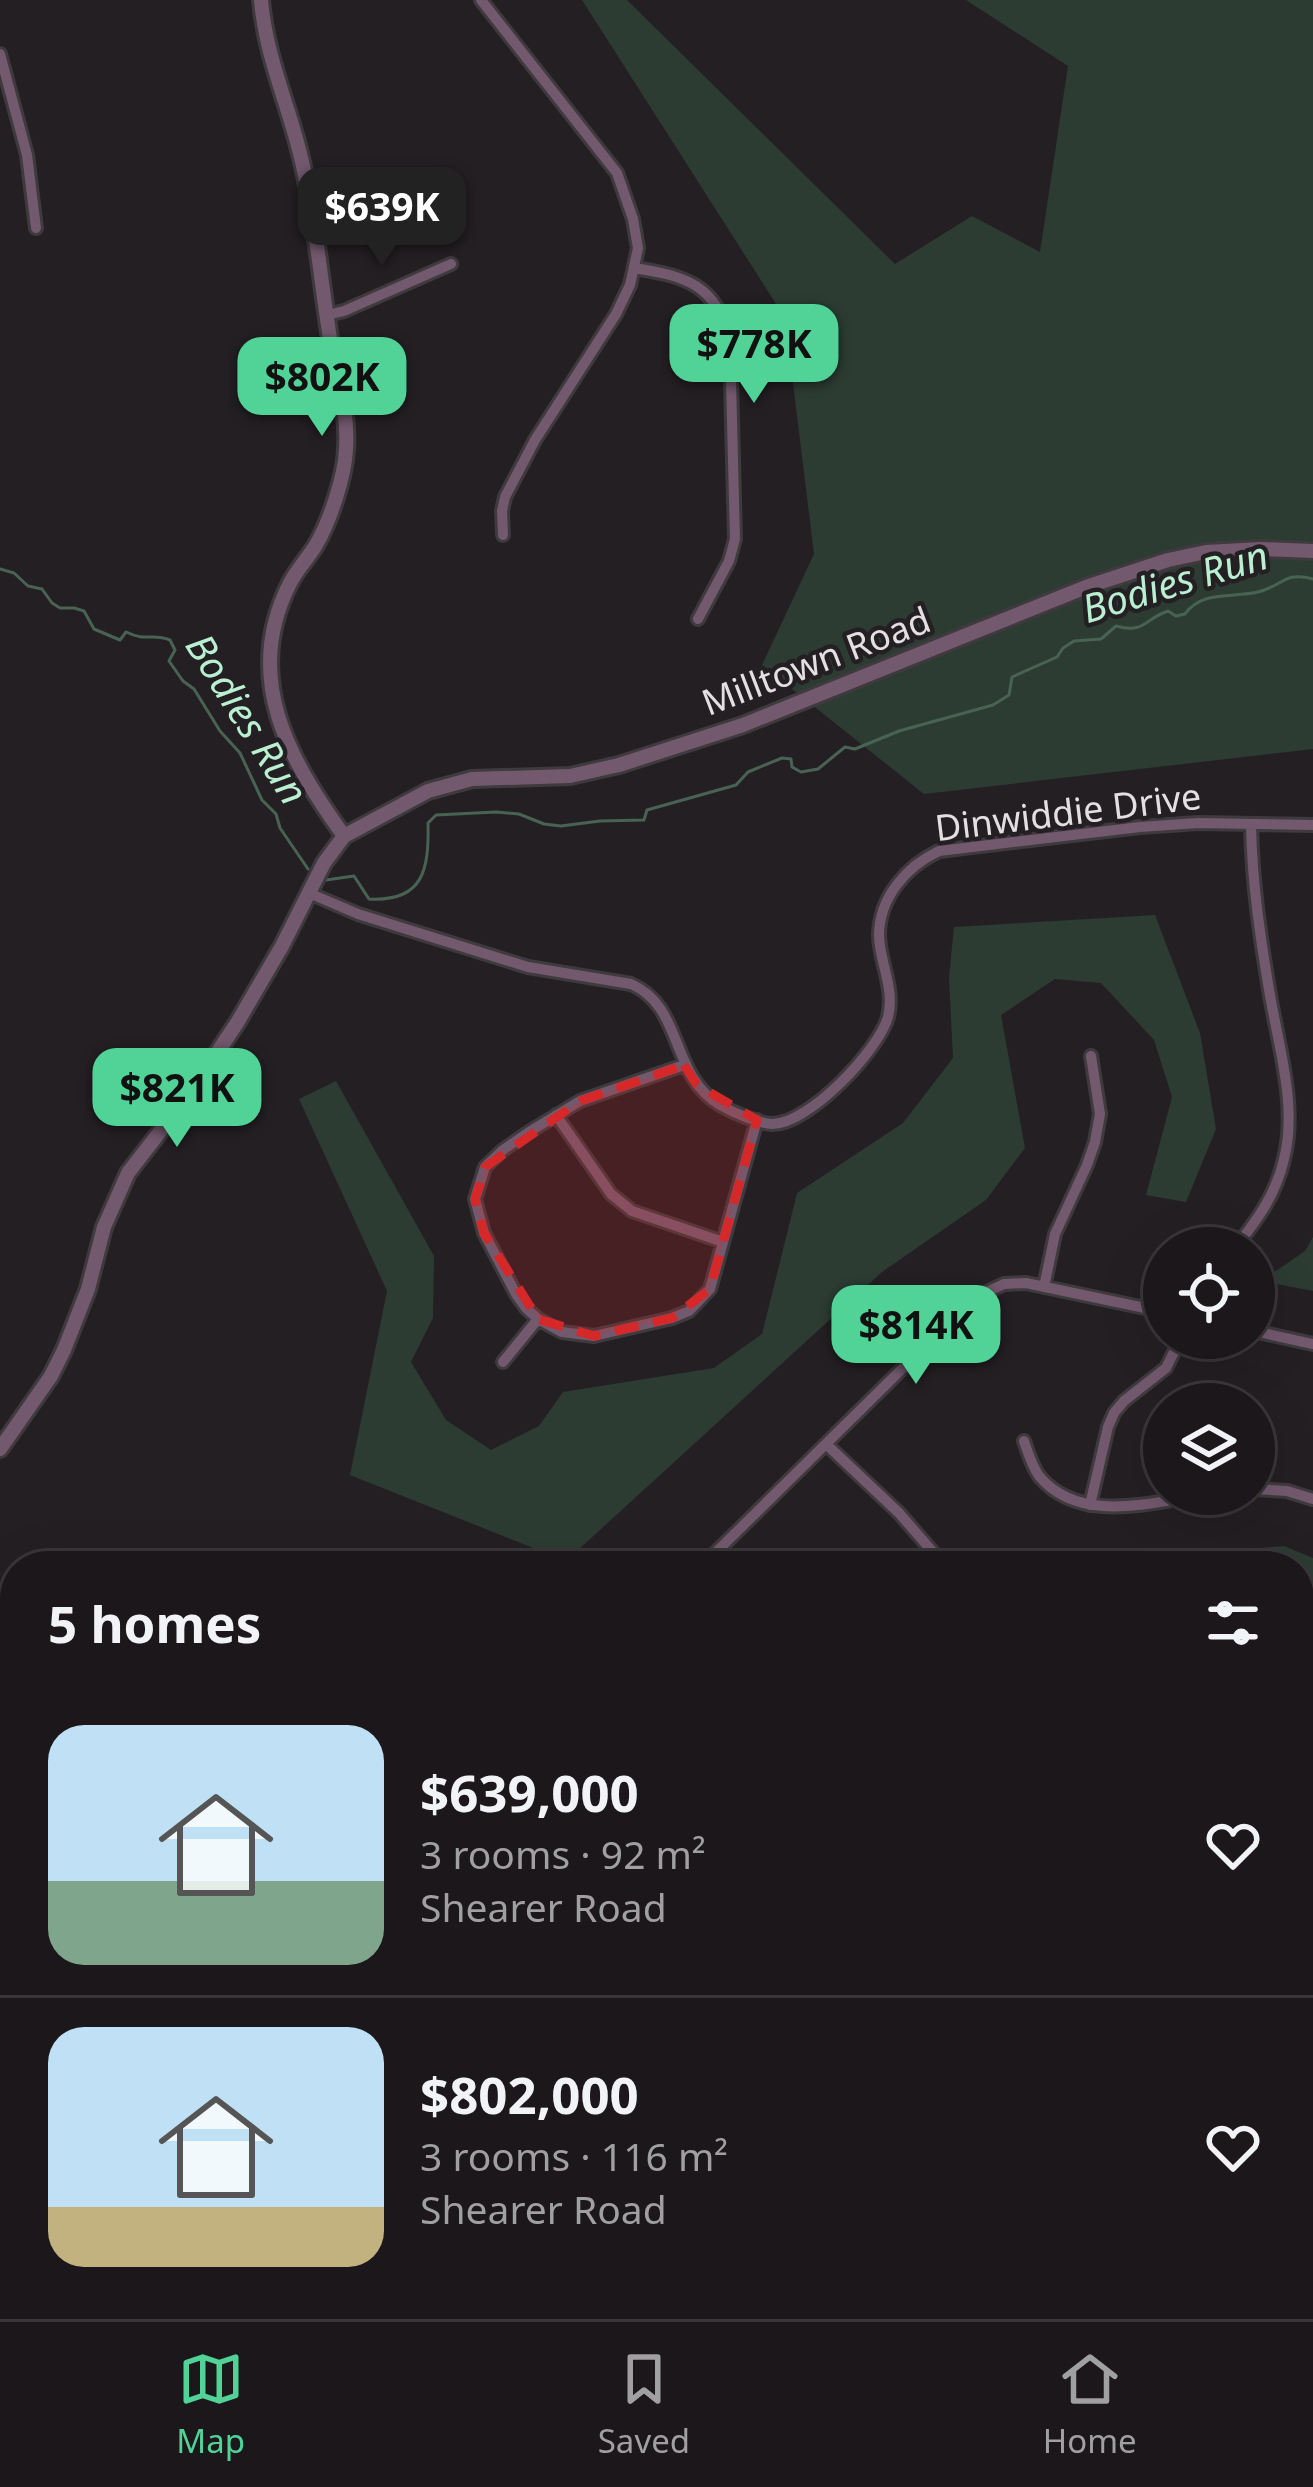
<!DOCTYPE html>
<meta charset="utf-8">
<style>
body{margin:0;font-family:"Noto Sans",sans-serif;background:#282427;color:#f1f3f6;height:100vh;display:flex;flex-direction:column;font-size:45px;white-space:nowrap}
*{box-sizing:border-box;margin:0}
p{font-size:39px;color:#a09fa2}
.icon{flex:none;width:66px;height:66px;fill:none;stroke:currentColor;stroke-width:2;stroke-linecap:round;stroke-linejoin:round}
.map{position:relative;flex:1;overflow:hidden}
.drawer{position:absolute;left:0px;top:1551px;width:1314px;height:768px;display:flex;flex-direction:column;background:#1b171a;border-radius:48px 48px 0 0;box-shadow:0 12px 48px #0002,0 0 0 3px #393639}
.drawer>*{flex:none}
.buttons{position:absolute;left:1143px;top:1227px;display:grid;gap:24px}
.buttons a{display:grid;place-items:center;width:132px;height:132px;border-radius:50%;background:#1b171a;box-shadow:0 12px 48px #0002,0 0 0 3px #393639;font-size:60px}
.price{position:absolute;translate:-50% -102px;padding:0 27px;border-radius:24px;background:#51d398;color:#111;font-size:39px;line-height:78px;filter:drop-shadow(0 3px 6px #0008)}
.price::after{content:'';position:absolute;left:50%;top:72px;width:36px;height:27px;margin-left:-18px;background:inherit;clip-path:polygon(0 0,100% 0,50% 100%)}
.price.selected{background:#222;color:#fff}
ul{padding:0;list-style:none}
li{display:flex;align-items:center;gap:36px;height:300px;padding:0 48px}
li+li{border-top:3px solid #393639}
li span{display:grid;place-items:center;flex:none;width:336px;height:240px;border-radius:36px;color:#555}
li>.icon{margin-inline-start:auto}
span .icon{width:144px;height:144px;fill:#fffc;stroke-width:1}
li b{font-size:51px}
h2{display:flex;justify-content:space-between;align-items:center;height:144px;padding:0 48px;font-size:51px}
.menu{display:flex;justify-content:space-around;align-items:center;height:168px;border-top:3px solid #393639;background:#1b171a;font-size:33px;color:#a09fa2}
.menu a{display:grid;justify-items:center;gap:6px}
.menu .selected{color:#51d398}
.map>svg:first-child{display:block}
.green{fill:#2c3c33}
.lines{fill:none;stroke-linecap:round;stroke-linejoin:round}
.stream{stroke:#486354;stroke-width:3}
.minor-casing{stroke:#3f3a3e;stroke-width:16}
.tertiary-casing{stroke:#3f3a3e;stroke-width:20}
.secondary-casing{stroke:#3f3a3e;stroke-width:21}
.minor{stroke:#73596e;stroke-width:10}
.tertiary{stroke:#73596e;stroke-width:14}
.secondary{stroke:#a2799a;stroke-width:15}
.marked{fill:#d62828;fill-opacity:0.2;stroke:#d62828;stroke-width:9;stroke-dasharray:24 15;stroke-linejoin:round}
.labels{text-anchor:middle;stroke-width:9;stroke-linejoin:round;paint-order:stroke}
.street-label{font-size:36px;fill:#e3e0e2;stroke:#241f23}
.water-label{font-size:39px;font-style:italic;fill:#b9f0d1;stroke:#241f23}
</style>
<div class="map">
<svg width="1313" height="2319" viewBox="0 0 1313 2319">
<rect width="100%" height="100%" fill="#241f23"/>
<path class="green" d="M582 0H627L895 264 972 216 1040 252 1068 66 966 0H1313V749L924 794 762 665 814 554 785 318Z
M1155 915 1200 1033 1216 1129 1186 1202 1146 1195 1172 1097 1154 1040 1101 983 1055 979 1001 1015 1025 1148 986 1200 882 1272 566 1561 350 1475 387 1291 299 1099 336 1081 434 1256 433 1318 411 1362 446 1420 491 1450 539 1426 563 1392 714 1368 762 1334 797 1193 903 1123 953 1058 949 977 954 927Z
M1313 1237V1291L1261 1281 1305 1251Z
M1284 1546 1313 1558V1919L1310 1932 1313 1937V2175L1299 2173V1566H1237L1236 1550Z
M9 2088 15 2104V2205L12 2218 15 2225V2304H27L23 2319H0V2089Z
M705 2304H839L754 2316Z"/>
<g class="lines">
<path class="stream" d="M0 569 14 573 28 586 42 589 52 603 60 608H74L84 611 94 629 120 640 126 632C147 642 152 633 170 640L175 650 169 661 183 681 194 689 220 731 240 753 262 800 276 814 280 828 308 869
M326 880 354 876 369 899C424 902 429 869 428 823L436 815 496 812 519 814 544 824 561 826 600 821 644 820 647 810 736 785 748 772 782 758 791 759 792 767 801 772 818 769 845 747 855 749 899 731 993 705 1009 695 1012 677 1057 657 1063 648 1074 641 1101 639 1116 626C1145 634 1144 619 1168 611L1176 616 1185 614C1202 590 1233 598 1258 592 1283 586 1284 571 1313 579"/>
<defs>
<path id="minor" d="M481 0 617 173 633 219 638 248 630 285 616 314 535 440 505 497 502 511 503 535
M0 54 27 155 36 228
M634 268C685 276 717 284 730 341L735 539 729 561 698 619
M327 315 344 311 451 264
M309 893 358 914 528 967 631 984C684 1007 669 1074 720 1105 734 1113 757 1123 772 1124 808 1125 879 1050 888 1017 895 988 880 964 879 936 879 897 907 866 939 851L1140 827 1198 823 1313 825
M684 1065 580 1101 529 1132 503 1150 485 1167 475 1199 484 1233 516 1294 526 1308 538 1319 562 1332 594 1336 672 1318 689 1311 710 1289 757 1120
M556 1115 611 1194 632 1211 723 1242
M1235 1248C1257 1220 1276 1195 1284 1159 1297 1109 1280 1051 1271 1001 1261 943 1252 884 1251 825
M1044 1287 1055 1234 1087 1165 1095 1142 1100 1114 1091 1056
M1254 1331 1313 1344
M503 1362 538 1319
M1024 1441C1028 1453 1032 1466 1039 1476 1081 1526 1154 1501 1209 1494
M826 1444 899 1513 945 1566
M1254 1489 1287 1491 1313 1499
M1090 1505 1108 1427 1114 1413 1124 1401 1166 1368 1181 1338
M702 1566 974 1298 1004 1284 1026 1283 1164 1312
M449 2304C479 2312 501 2319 530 2304"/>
<path id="tertiary" d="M261 0C265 50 284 94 297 142 314 204 319 268 329 332 335 370 349 410 346 449 345 476 330 521 316 545 308 558 297 569 290 583 242 677 288 758 344 836
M0 1449 51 1376 64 1350 88 1289 104 1227 128 1173 193 1089 237 1023 282 946 324 863 344 836 428 791 472 779 570 776 619 765 743 725 1086 587 1168 560 1206 552 1261 549 1313 551
M1299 2269 1313 2267
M1100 2319 1131 2304"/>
<path id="secondary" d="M0 1988 15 2012
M172 2304 185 2319"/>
</defs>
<use href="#minor" class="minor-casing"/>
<use href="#tertiary" class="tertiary-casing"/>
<use href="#secondary" class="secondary-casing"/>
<use href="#minor" class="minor"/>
<use href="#tertiary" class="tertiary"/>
<use href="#secondary" class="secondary"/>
</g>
<path class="marked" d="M684 1065 697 1085 757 1120 710 1289 672 1318 594 1336 538 1319 484 1233 475 1199 485 1167 580 1101Z"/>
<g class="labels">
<g class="street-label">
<text transform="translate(816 661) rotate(-21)" y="13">Milltown Road</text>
<text transform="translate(1068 812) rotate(-7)" y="13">Dinwiddie Drive</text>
</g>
<g class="water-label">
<text transform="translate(1175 582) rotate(-17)" y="14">Bodies Run</text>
<text transform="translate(247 719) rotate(58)" y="14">Bodies Run</text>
</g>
</g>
</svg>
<div class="buttons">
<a><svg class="icon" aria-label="locate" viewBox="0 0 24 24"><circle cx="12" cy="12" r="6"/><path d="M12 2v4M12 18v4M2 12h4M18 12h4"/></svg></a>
<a><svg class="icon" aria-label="layers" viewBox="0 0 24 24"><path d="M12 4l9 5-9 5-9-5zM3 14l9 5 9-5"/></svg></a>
</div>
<b class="price selected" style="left:382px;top:269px">$639K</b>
<b class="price" style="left:754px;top:406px">$778K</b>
<b class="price" style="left:322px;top:439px">$802K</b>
<b class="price" style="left:177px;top:1150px">$821K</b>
<b class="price" style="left:916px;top:1387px">$814K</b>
<section class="drawer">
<h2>5 homes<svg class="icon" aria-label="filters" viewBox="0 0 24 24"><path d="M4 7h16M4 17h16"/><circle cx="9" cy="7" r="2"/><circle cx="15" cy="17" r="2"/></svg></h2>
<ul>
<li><span style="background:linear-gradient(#bfe0f5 65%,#7fa58c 0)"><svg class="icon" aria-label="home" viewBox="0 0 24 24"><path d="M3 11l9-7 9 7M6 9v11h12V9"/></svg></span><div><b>$639,000</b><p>3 rooms · 92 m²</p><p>Shearer Road</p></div><svg class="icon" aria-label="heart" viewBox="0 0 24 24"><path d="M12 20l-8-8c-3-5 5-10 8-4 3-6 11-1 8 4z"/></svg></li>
<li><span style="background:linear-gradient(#bfe0f5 75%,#c2b280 0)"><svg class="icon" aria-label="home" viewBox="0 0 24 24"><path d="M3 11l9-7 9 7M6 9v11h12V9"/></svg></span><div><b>$802,000</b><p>3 rooms · 116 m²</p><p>Shearer Road</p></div><svg class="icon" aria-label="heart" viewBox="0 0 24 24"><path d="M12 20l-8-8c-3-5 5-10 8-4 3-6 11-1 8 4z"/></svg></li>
</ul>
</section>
</div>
<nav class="menu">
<a class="selected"><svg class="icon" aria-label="map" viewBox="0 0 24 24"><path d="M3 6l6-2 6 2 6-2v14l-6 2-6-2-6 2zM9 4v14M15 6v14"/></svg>Map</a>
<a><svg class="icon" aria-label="saved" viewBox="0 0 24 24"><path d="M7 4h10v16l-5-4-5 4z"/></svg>Saved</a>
<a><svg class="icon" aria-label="home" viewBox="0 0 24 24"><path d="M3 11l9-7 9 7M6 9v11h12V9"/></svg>Home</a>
</nav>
